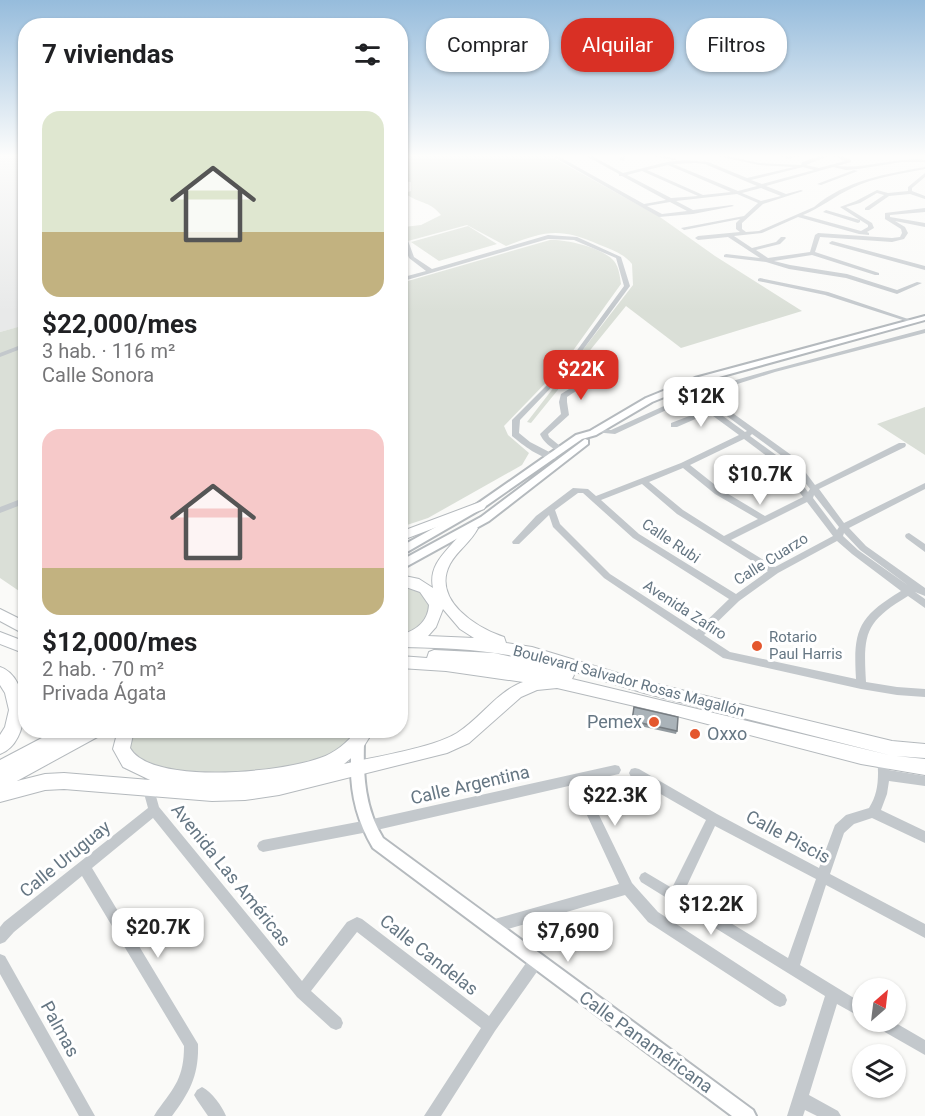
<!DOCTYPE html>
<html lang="es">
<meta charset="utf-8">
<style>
body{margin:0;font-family:Roboto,sans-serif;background:#f6f6f6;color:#202124;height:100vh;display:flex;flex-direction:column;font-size:22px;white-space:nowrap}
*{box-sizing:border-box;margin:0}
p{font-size:20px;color:#757577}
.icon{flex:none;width:33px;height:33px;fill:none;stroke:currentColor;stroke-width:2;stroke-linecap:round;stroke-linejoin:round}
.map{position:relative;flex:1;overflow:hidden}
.panel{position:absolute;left:18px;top:18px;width:390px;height:720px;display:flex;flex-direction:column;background:#fff;border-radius:24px;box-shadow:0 2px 4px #0004}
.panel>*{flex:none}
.hud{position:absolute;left:426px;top:18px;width:408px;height:54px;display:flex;gap:12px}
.needle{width:39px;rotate:28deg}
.buttons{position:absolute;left:852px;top:978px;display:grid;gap:12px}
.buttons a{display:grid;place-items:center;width:54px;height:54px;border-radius:50%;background:#fff;box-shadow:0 2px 4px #0004;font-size:30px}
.price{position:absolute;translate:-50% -51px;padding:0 14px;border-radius:12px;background:#fff;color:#222;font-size:20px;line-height:39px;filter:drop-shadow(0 2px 3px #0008)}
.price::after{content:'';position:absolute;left:50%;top:36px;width:18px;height:14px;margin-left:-9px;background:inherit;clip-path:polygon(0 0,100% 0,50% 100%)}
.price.active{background:#d93025;color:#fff}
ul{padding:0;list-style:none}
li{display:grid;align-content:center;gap:12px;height:318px;padding:0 24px}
li span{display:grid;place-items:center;height:186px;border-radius:18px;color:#555}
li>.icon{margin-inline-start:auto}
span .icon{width:108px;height:108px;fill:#fffc;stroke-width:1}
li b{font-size:26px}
h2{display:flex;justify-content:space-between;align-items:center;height:72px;padding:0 24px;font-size:26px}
.pill{padding:0 21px;border-radius:24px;background:#fff;box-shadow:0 2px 4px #0004;font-size:21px;line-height:54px}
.pill.active{background:#d93025;color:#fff}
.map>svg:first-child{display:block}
.built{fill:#e8e9e9}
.green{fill:#dadfd7}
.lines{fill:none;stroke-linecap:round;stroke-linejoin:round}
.major-casing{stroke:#b5babe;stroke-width:4}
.highway-casing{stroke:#b4b9bd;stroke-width:2}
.minor{fill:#c3c8cc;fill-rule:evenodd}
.major{fill:#fff;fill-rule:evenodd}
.highway{fill:#fff;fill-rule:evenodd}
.wall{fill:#929a9f}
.building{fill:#aab3b9;stroke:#777d82;stroke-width:1.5}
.poi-dot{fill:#e4572e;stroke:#fff;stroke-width:2}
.labels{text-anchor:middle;stroke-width:6;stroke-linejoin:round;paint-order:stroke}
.street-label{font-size:15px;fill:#657683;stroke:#fff}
.poi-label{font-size:15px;fill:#657683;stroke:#fff;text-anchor:start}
.near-poi-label{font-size:18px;fill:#657683;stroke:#fff;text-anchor:end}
.near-street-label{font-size:18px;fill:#657683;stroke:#fff}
</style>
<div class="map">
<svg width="925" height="1116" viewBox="0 0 925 1116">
<rect width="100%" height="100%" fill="#fafaf8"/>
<path class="built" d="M0 156H25L26 325 0 332Z"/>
<path class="green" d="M401 156H550L660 217 715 256 802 311 681 348 626 306 531 423 527 422 633 285 632 264C624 254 611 249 600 245 559 227 546 231 506 246L467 225 408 241 404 227 421 225 441 215C429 200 418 204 405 193L411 191V182L401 181Z
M468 226 497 244 439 261 411 242Z
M550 240C567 239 603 248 614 261 619 267 620 277 621 284L562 366 504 426 508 435 529 453 522 465 428 518 401 527V283Z
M25 325V595L0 578V332Z
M925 407V455L877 424Z
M401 587 424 593 433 616 421 629 401 635Z
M135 731H355L351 741 322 761 247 775 153 770 128 746 129 735Z"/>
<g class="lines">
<defs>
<path id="major" d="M925 316V320L701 382 652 402 596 435 582 439 483 508 400 556V547L477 504 576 435 590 431 646 398 695 378Z
M585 439 588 440V444L489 521 400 570V561L481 517Z
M358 737 363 739 364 743C363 776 365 809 383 838L753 1110 756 1116H732L373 848C357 821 350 793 351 762 351 754 350 746 353 739Z"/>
<path id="highway" d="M480 502 484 503 486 506 484 509 400 541V532Z
M472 524 478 528C471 542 457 551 450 564 431 600 477 628 504 637L506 643 532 647 644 681 892 741 925 744V758L896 756 925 759V775L861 764 669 714 557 688 537 690 521 697 469 743 447 753 279 795 245 800 212 801 64 789 45 790 0 802V760L57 730H103L101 735 17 781 45 774 64 773 150 780 123 767 113 749 118 730H134L130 748C152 786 283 772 320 758 335 753 347 743 357 730H374L362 749 344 764C373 757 433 748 457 733 481 718 496 692 523 682L446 671 400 668V656L427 658 429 652 434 650 494 653 557 667C504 650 456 648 400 647V635C415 631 428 622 429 605L420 592 400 585V575L419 579 433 588C427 560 455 546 467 525ZM443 609 460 629 474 638 428 636 436 627ZM572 671 644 693 889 755 572 679 574 675Z
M0 609 26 622V635L0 621Z
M0 632 26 642V654L0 644Z
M0 667C31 677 32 743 0 754V735L5 727 9 710 5 693 0 685Z"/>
</defs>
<use href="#major" class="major-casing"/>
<use href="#highway" class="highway-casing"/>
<path class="minor" d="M552 156H558L644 204 666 200 622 176H619V174L586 156H592L623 173 667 162 684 160 708 162 747 178 794 167 759 165 717 156H727L759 163 801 165 802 162 821 156H828L806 165 819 168 845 161 834 156H841L851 160V162L837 166C867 169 895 157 925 160V162H902L858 169 846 170 833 167 766 186 786 194 801 190 803 191 763 204 742 223V229L746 232 759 231 814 207C846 180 886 174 925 167V169C901 174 875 177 852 188 835 196 820 208 803 215L861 231 868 227V225L860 220V222L858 223 823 212 826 210 860 220 840 207 856 201 877 190 888 193 908 191V187L925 173V177L912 188V191L925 196V199L910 194 889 196 869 210H865V208L884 195 877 193 860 203 846 207 872 223 874 228 867 232 869 233V235L859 234 798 217 762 233 734 236 752 248 776 242 781 237H785L786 238 780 244 756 250 768 258 810 252 815 235 818 233 892 238 900 237 902 233 901 229 885 219V213L925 208V212L890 215V217L925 223V227L895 221 905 227 908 233 904 239 892 242 820 237 815 252 879 273V275H875L812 255 774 261 790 265 847 274 897 290 917 282 922 283 897 294 846 278 789 269 766 262 724 257V255L726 254 760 258 728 237 698 240 695 238 698 236 740 232 736 229V223L740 219 684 230 681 228 744 216 758 203 737 194 676 201 693 210 732 205 734 206 693 214 659 217ZM695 163 705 164 757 186 738 191 673 164ZM668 165 731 192 703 195 647 170ZM803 167 814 170 762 184 751 180ZM642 171 698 196 671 198 627 175ZM761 188 781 196 761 201 742 193ZM670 202 687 211 662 214 647 206Z
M621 156H625L624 161 620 160Z
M653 156H665L676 159 674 160Z
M780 156H799L789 159Z
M854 170 858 171 821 185 817 184Z
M400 226 403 227 414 257 432 269 548 235 577 237 621 257 630 286 568 370 520 420 519 433 530 442 555 455 556 457 555 459C540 459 523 445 512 436V420L564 368 624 286 616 258 574 240 548 239 400 282V278L426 271 409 258 400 235Z
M832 241 925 266V270L830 244 829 243Z
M760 278 828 292 917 322 912 323 825 295 758 281V279Z
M925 329V333L775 372 706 394 794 457 815 485 899 443H905L906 445 905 447 819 489 844 523 925 483V489L849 528 866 546 925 588V596L915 592 925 599V608L908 596C865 622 863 633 866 682L897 687 925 689V697L897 695 861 689 723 658 604 578 553 527 549 515 519 544H513L512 542 536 516 573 488 588 489 596 496 681 463 739 435 709 413 677 427H671V423L705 410 690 399 615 434 594 432V428L611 430 697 391 771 370ZM699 396 715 407H711L696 397ZM716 408 747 431 745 432 716 411ZM752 434 786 459 783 460 750 436ZM744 439 776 463 719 488 690 465ZM790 463 810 489 808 492 787 464ZM781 467 803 497 765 516 725 492ZM683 468 715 494 758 519 724 536 683 510 649 482ZM642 484 677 514 768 571 736 594 639 534 601 500ZM578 493H583L633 538 729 599 697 630 610 574 560 524 555 510ZM814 495 839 527 837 530 813 498ZM807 502 833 536 775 567 731 540ZM844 533 860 550 909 586 858 550 843 536ZM837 541 852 554 901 591C858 617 853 630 856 679L730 652 704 635 739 601 778 573Z
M26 343V347L0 357V353Z
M587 370 589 371 594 379 567 397V402L569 415 548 434 549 437 565 450 564 452C555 452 543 442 540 434L561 414 559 402 561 394 587 378 584 372Z
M26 497V503L0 513V507Z
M909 533 925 544V552L906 538 905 536 906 534Z
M883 756 887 757 889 770 925 776V786L889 781 887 794 881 810 925 831V843L872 818 854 824 844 833 830 874 925 924V938L826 885 800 965 862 1003V1018L837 1004 809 1095 838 1111 841 1116H817L805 1110 803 1116H787L825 996 641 882 639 878 641 874 645 872 672 888 706 820 631 777 629 773 631 769 635 768 639 769 717 814 819 868 835 825 846 815 869 808C876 797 878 786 878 773 878 767 877 763 879 757ZM715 826 816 879 788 958 683 894Z
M615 765 619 766 621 770 619 774 583 782 632 883 658 912 785 995 787 1000 785 1005 780 1007 775 1005 648 922 625 895 491 934 486 932 484 927 486 922 491 920 619 884 573 785 368 832 263 852 259 850 257 846 259 842 263 840 368 820Z
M148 781 152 782 159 807 302 981 347 922 357 917 362 919 489 1016 531 956 536 954 541 956 543 961 541 966 495 1031 441 1116H424L481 1028 357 932 311 991 341 1018 343 1023 341 1028 336 1030 331 1028 297 997 153 818 92 868 198 1044C199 1075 190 1092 172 1116H154L157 1111C175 1087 184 1077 184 1046L82 876 14 932 5 942 0 944V927L4 922 148 808 142 786 144 782Z
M0 954 5 956 95 1116H79L0 974Z
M874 1022H894L925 1040V1055L876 1027Z
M202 1087C212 1092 222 1106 226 1116H208L197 1100 194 1095 197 1090Z"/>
<use href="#major" class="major"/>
<use href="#highway" class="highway"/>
</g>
<path class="wall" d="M634 707 677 731 676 734 631 724Z"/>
<path class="building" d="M634 707 678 717 677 731 632 721Z"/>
<linearGradient id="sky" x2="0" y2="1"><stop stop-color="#96bcdc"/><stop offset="0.5" stop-color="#fdfdfc"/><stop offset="1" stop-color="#fdfdfc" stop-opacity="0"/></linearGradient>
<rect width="925" height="312" fill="url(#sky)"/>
<g class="poi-dot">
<circle cx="757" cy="646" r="6"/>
<circle cx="654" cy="722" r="6"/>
<circle cx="695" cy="734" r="6"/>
</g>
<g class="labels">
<g class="street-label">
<text transform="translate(671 541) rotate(34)" y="5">Calle Rubi</text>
<text transform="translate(771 559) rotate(-32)" y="5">Calle Cuarzo</text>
<text transform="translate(685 610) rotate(33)" y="5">Avenida Zafiro</text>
<text transform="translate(629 681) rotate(15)" y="5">Boulevard Salvador Rosas Magallón</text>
</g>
<g class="poi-label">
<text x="769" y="642">Rotario<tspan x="769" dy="17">Paul Harris</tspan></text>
</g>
<g class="near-poi-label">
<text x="642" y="728">Pemex</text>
<text x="707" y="740" text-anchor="start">Oxxo</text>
</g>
<g class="near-street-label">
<text transform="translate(470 785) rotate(-13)" y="6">Calle Argentina</text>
<text transform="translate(788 837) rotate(28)" y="6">Calle Piscis</text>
<text transform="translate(65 859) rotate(-39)" y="6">Calle Uruguay</text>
<text transform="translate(231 875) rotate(51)" y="6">Avenida Las Américas</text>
<text transform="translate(429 955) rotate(38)" y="6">Calle Candelas</text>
<text transform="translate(60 1029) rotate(61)" y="6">Palmas</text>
<text transform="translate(646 1042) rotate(36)" y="6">Calle Panaméricana</text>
</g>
</g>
</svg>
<div class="buttons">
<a><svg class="needle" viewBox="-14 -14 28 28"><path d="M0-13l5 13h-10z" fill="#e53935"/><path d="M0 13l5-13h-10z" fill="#757577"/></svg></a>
<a><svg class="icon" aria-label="layers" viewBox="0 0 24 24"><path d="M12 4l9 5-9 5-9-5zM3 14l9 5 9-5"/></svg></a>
</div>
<b class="price active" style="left:581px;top:401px">$22K</b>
<b class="price" style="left:701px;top:428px">$12K</b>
<b class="price" style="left:760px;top:506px">$10.7K</b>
<b class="price" style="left:615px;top:827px">$22.3K</b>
<b class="price" style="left:711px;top:936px">$12.2K</b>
<b class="price" style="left:158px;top:959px">$20.7K</b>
<b class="price" style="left:568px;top:963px">$7,690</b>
<div class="hud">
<a class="pill">Comprar</a>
<a class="pill active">Alquilar</a>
<a class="pill">Filtros</a>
</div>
<section class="panel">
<h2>7 viviendas<svg class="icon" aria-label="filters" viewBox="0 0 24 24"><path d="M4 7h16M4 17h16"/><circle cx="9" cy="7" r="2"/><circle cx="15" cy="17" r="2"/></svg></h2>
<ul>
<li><span style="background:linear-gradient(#dfe7d0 65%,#c2b280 0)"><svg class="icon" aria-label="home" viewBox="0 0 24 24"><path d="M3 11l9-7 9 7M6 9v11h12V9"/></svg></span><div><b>$22,000/mes</b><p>3 hab. · 116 m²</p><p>Calle Sonora</p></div></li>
<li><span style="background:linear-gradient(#f6c9c9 75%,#c2b280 0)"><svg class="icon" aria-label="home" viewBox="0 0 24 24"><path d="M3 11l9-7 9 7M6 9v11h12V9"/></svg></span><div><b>$12,000/mes</b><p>2 hab. · 70 m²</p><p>Privada Ágata</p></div></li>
</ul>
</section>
</div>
